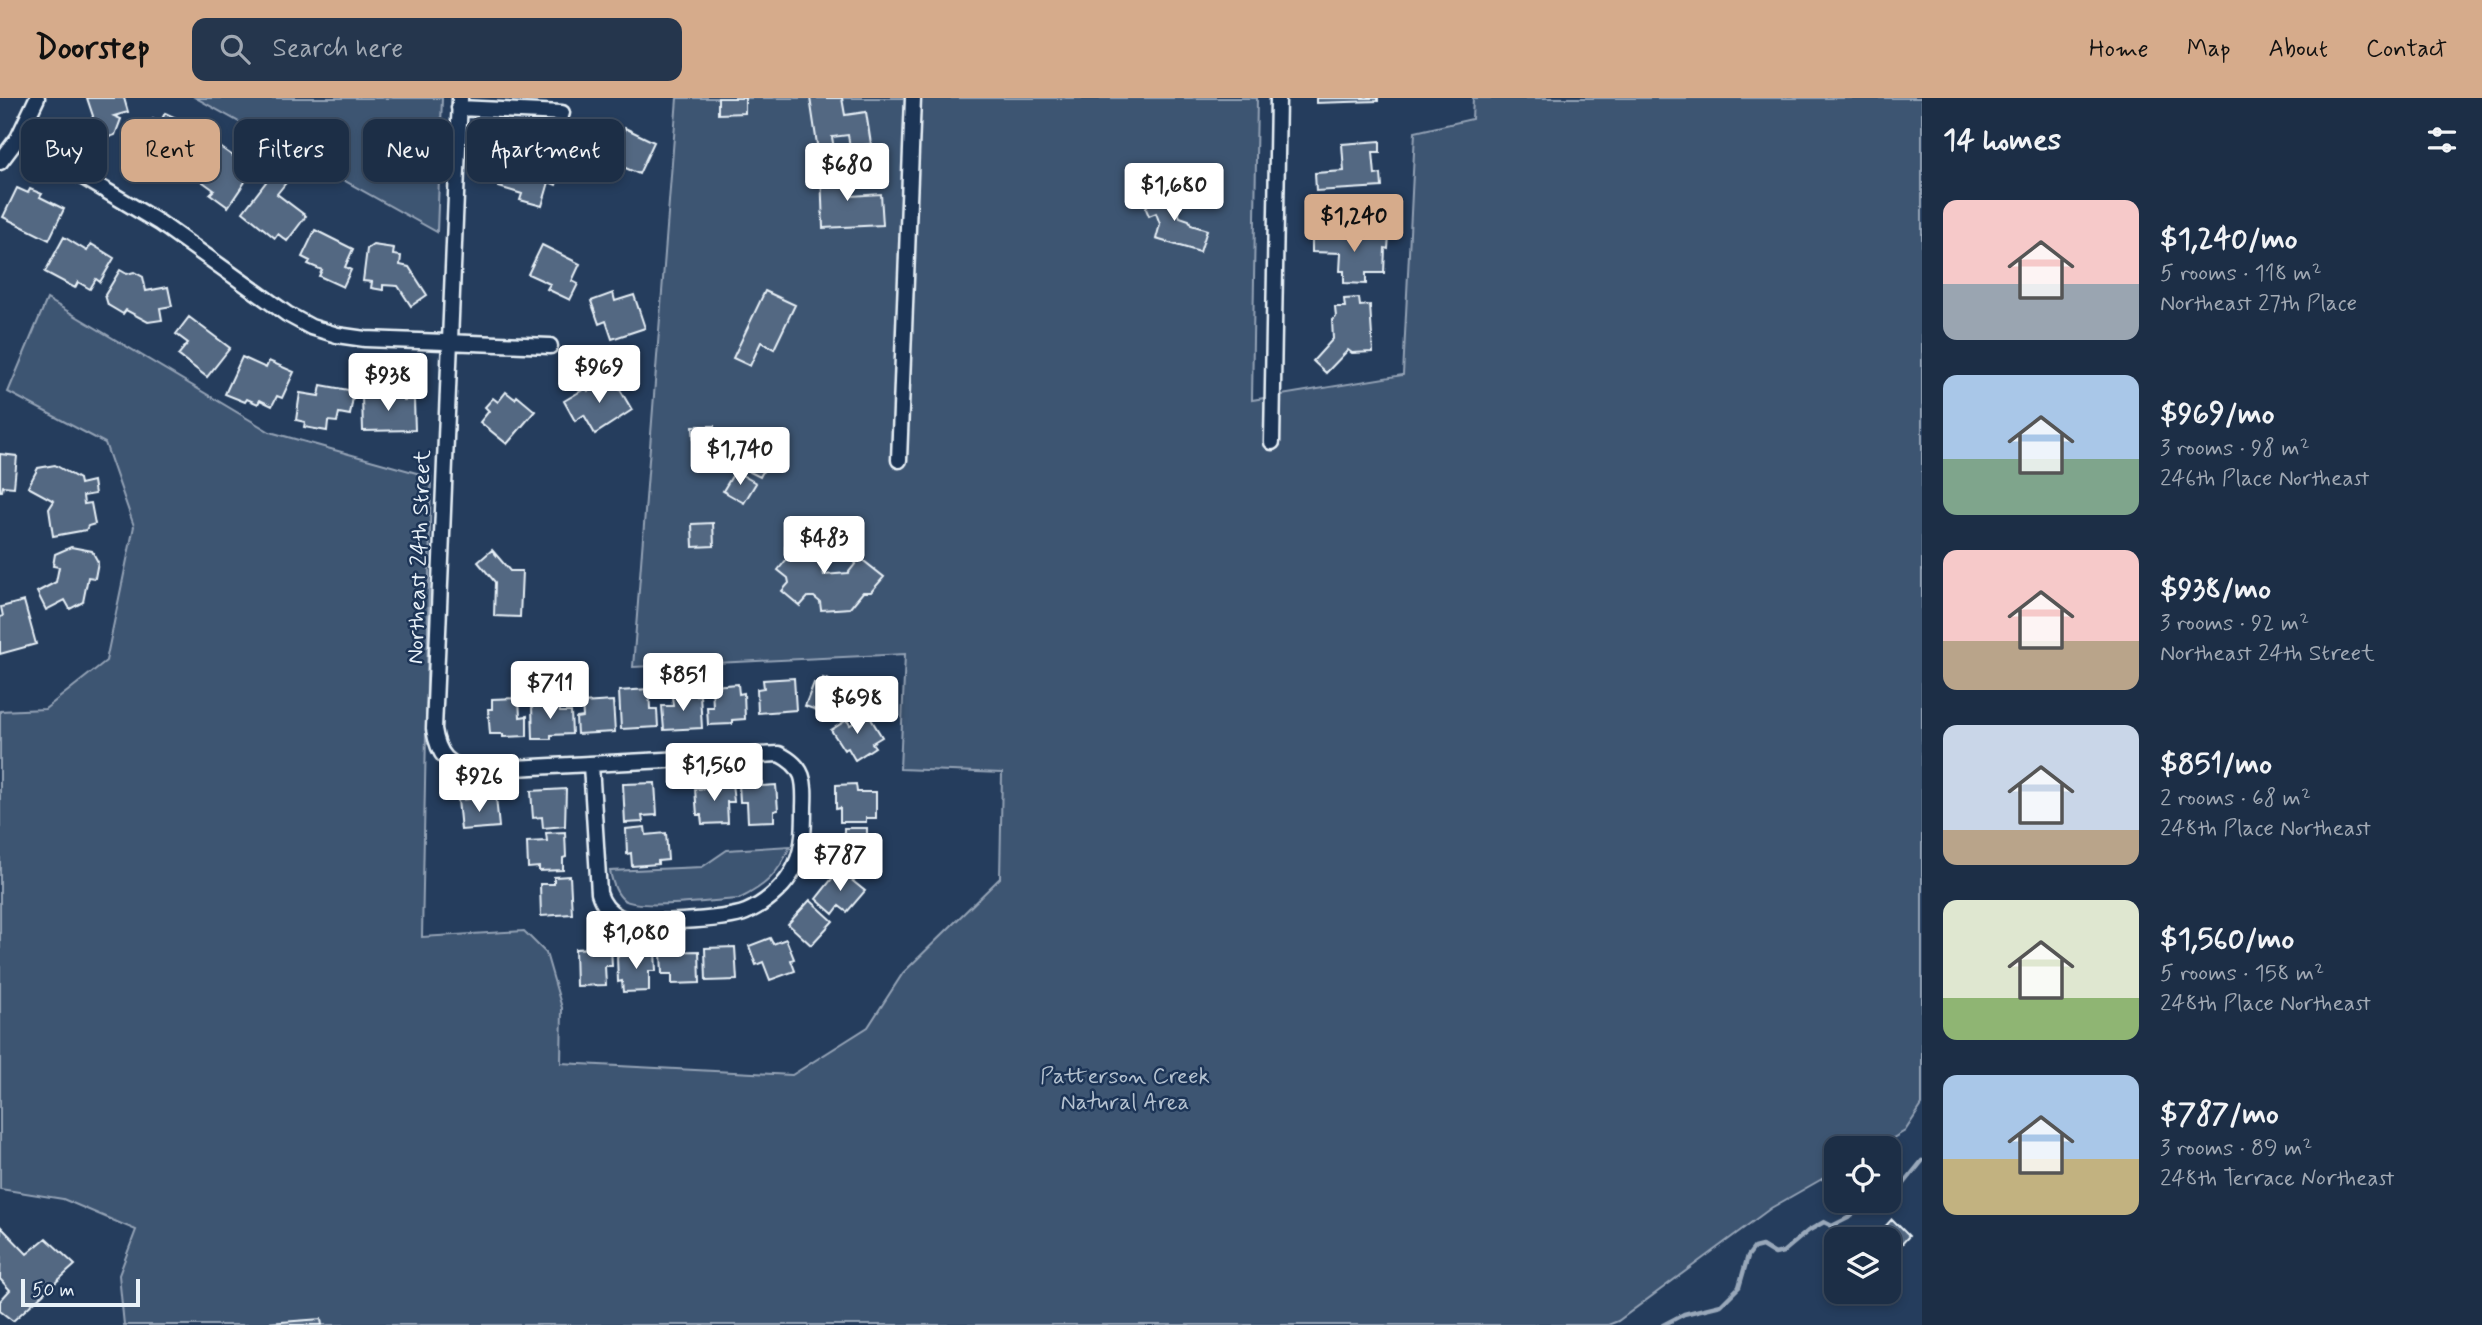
<!DOCTYPE html>
<meta charset="utf-8">
<style>
body{margin:0;font-family:Mynerve,sans-serif;background:#25364d;color:#f1f3f6;height:100vh;display:flex;flex-direction:column;font-size:26px;white-space:nowrap}
*{box-sizing:border-box;margin:0}
p{font-size:23px;color:#a0a8b3}
.icon{flex:none;width:38px;height:38px;fill:none;stroke:currentColor;stroke-width:2;stroke-linecap:round;stroke-linejoin:round}
.map{position:relative;flex:1;overflow:hidden}
.side{display:flex;flex-direction:column;background:#1c2e46;width:560px}
.side>*{flex:none}
.guide{position:absolute;left:21px;top:21px;width:665px;height:63px;display:flex;gap:14px}
.tools{position:absolute;left:1824px;top:1038px;display:grid;gap:14px}
.tools a{display:grid;place-items:center;width:77px;height:77px;border-radius:14px;background:#1c2e46;box-shadow:0 4px 10px #0003,0 0 0 2px #3a4a5f;font-size:35px}
.scale{position:absolute;left:21px;bottom:18px;width:119px;box-sizing:border-box;padding-left:7px;border:4px solid #e8f1f8;border-top:0;font-size:19px;line-height:24px;white-space:nowrap;color:#e8f1f8;-webkit-text-stroke:5px #1d3557;paint-order:stroke}
.price{position:absolute;translate:-50% -60px;padding:0 16px;border-radius:7px;background:#fff;color:#222;font-size:23px;line-height:46px;filter:drop-shadow(0 2px 4px #0008)}
.price::after{content:'';position:absolute;left:50%;top:42px;width:21px;height:16px;margin-left:-10px;background:inherit;clip-path:polygon(0 0,100% 0,50% 100%)}
.price.selected{background:#d6ab8b;color:#111}
ul{padding:0;list-style:none}
li{display:flex;align-items:center;gap:21px;height:175px;padding:0 21px}
li span{display:grid;place-items:center;flex:none;width:196px;height:140px;border-radius:14px;color:#555}
li>.icon{margin-inline-start:auto}
span .icon{width:84px;height:84px;fill:#fffc;stroke-width:1}
li b{font-size:30px}
h2{display:flex;justify-content:space-between;align-items:center;height:84px;padding:0 21px;font-size:30px}
.pill{padding:0 24px;border-radius:14px;background:#1c2e46;box-shadow:0 4px 10px #0003,0 0 0 2px #3a4a5f;font-size:24px;line-height:63px}
.pill.selected{background:#d6ab8b;color:#111}
header{display:flex;align-items:center;gap:42px;box-sizing:border-box;height:98px;padding:0 35px;background:#d6ab8b;color:#111}
header strong{font-size:33px}
nav{display:flex;gap:38px;margin-inline-start:auto;font-size:24px}
.search{width:490px;height:63px;background:#25364d;display:flex;align-items:center;gap:18px;box-sizing:border-box;padding:0 24px;border-radius:14px;color:#a0a8b3;font-size:26px}
main{display:flex;flex:1;min-height:0}
.map>svg:first-child{display:block}
.green{fill:#3e5472;stroke:#93a2b5;stroke-width:2}
.lines{fill:none;stroke-linecap:round;stroke-linejoin:round}
.stream{stroke:#99a8ba;stroke-width:4.5}
.building{fill:#536782;stroke:#e8f1f8;stroke-width:2}
.street-casing{stroke:#e8f1f8;stroke-width:19}
.street{stroke:#1d3557;stroke-width:14}
.labels{text-anchor:middle;stroke-width:5;stroke-linejoin:round;paint-order:stroke}
.street-label{font-size:23px;fill:#e8f1f8;stroke:#1d3557}
.park-label{font-size:23px;fill:#b5c2d0;stroke:#1d3557}
</style>
<header>
<strong>Doorstep</strong>
<div class="search"><svg class="icon" aria-label="search" viewBox="0 0 24 24"><circle cx="10" cy="10" r="6"/><path d="M15 15l6 6"/></svg>Search here</div>
<nav><a>Home</a><a>Map</a><a>About</a><a>Contact</a></nav>
</header>
<main>
<div class="map">
<svg width="1922" height="1227" viewBox="0 0 1922 1227">
<rect width="100%" height="100%" fill="#253d5d"/>
<filter id="ink" filterUnits="userSpaceOnUse"><feTurbulence type="fractalNoise" baseFrequency=".0143" numOctaves="2"/><feDisplacementMap in="SourceGraphic" scale="14" xChannelSelector="R" yChannelSelector="G"/><feConvolveMatrix kernelMatrix="1 2 1 2 8 2 1 2 1" color-interpolation-filters="sRGB"/></filter>
<g filter="url(#ink)">
<path class="green" d="M196 0H442L437 134Z
M677 0H1257L1252 302 1403 277 1415 34 1472 21 1473 0H1922V1007L1905 1033 1876 1050H1836V1073L1771 1110 1618 1223 1608 1227H124L119 1177 136 1132 63 1101 0 1091V613L45 611 106 563 134 428 105 345 8 294 47 201 270 334 431 379 422 839 524 833 546 855 562 910 561 965 792 977 868 929 903 875 1000 780 1002 675 900 671 905 556 633 569Z
M790 748C779 776 765 788 739 801 717 802 639 812 624 802 616 796 612 783 610 773L702 769 727 752Z"/>
<g class="lines">
<path class="stream" d="M1888 1101 1893 1099 1922 1063
M1663 1227 1684 1216 1721 1207 1739 1189 1748 1158 1754 1150 1762 1148 1775 1156 1783 1154 1808 1133 1824 1124 1832 1128 1848 1120 1857 1112 1884 1102"/>
</g>
<path class="building" d="M87 0H124L128 14 114 18 121 21 115 37 106 40 87 33 93 18Z
M718 0H745V15L718 16Z
M810 0H842L845 17 866 14 871 46 850 49 848 37 832 39 834 51 818 53Z
M1316 0H1378V3L1316 5Z
M165 15 187 25 184 31 192 34 180 59 163 51 159 60 128 45 139 22 149 27 153 21 160 25Z
M625 30 654 44 639 76 621 68 617 77 601 69 612 46 616 49Z
M210 42 253 72 228 109 210 96 214 92 196 79 201 72 193 67Z
M1380 43V54H1373L1375 77 1381 76 1382 89 1316 93 1315 75 1344 73 1342 46Z
M508 60 536 68 538 61 562 68 556 87 549 84 542 108 520 102 522 96 499 89Z
M276 71 289 81 277 96 306 118 287 143 278 136 275 140 243 114Z
M849 71 851 98 881 96 883 127 823 130 821 72Z
M17 90 28 95 30 91 42 96 40 99 64 111 49 142 3 119Z
M1169 90 1180 119 1189 122 1191 127 1207 132 1200 154 1156 141 1160 126 1156 115 1149 118 1146 111 1150 97Z
M315 132 353 151 345 169 351 172 343 189 319 178 322 172 308 166 310 163 302 159Z
M1312 135 1389 138 1388 151 1385 150 1384 175H1366V186L1344 185V173H1340L1341 155 1312 154Z
M64 139 87 153 91 146 114 160 100 184 96 181 90 191 78 184 75 190 45 174Z
M373 147 394 150 393 157 401 158 400 167 409 169 427 197 411 208 398 188 383 187V192L371 190 372 184 363 183 367 151Z
M542 147 580 166 572 183 578 186 570 202 547 191 550 186 528 176Z
M120 172 127 176 134 174 143 179 146 193 168 189 172 208 160 210 162 222 148 224 126 212 123 216 108 207 105 197Z
M765 193 795 207 774 251 761 244 750 268 733 260Z
M613 195 615 203 634 197 645 230 612 241 606 223 599 226 591 203Z
M1359 200 1360 208 1370 207 1373 254 1352 255 1348 252 1326 275 1313 263 1333 241 1332 223 1336 219 1335 209H1345L1344 201Z
M189 219 230 250 207 279 178 257 188 245 176 236Z
M242 259 266 270 269 263 294 274 282 300 277 298 272 308 260 302 258 306 247 301 245 304 225 296Z
M612 278 632 312 595 336 584 317 575 323 564 303 586 290 588 293Z
M321 287 354 293 350 317 339 315 337 324 328 323 327 333 304 329 305 324 296 322 300 295 319 298Z
M506 294 515 301 517 298 535 313 507 346 480 324 489 313 485 309 493 300 498 304Z
M393 296H404V302H414L415 332 363 333 362 298Z
M693 328H714V347L694 348Z
M732 346 768 364 760 379 724 361Z
M0 356 17 358 14 389 3 388 2 393H0Z
M55 367 79 381 80 386 93 383 95 396 83 398 84 406 91 405 95 426 88 428 86 432 53 438 49 411 54 403 28 389 38 370Z
M735 373 756 385 744 405 723 393Z
M713 425 714 448 693 449 692 426Z
M801 430 816 443 808 452 809 462 819 449 833 461 823 472 824 477 848 475 860 460 884 479 871 494H863L850 510 821 512 820 504 814 499H808L800 508 782 493 789 485 788 480 778 472 786 462 785 449Z
M71 449 92 453 98 464 95 480 88 479 83 504 70 511 65 502 46 512 37 494 56 484 59 469 53 468 55 456Z
M492 452 510 473H522L520 519 494 518 495 484 478 464Z
M24 503 36 546 0 556V519L3 518 1 509Z
M794 580 796 612 758 615 757 591 764 590 763 582Z
M823 580 853 591 842 621 805 608 814 585 821 587Z
M738 586 739 596 744 595 745 621 732 622V626L708 627 707 609H713L712 588Z
M649 591 650 611H657L658 629 621 631 619 593Z
M700 597 702 630 664 632 662 608H673L672 598Z
M519 600 520 619 527 618V638L503 639V636H490L488 611H492V601Z
M613 603 615 634 577 636 576 620 583 619 582 605Z
M559 605 560 614H571L572 636 551 637V641H533L532 607Z
M868 616 882 639 872 645 875 649 855 662 848 650 844 652 831 632 847 622 850 627Z
M762 684V688L776 687 778 712 774 713V723L748 724 747 704H740L739 686Z
M655 685 657 717 642 718 643 724 625 725 623 686Z
M732 685 734 704H727L728 725 702 726 701 717H697L695 691 709 690 708 687Z
M856 686 857 694H876V720H866V724H840V710L836 711V687Z
M566 691 565 728 543 730 542 719 533 720 531 693Z
M496 699 499 729 461 732 458 702Z
M645 729 646 737 666 735 668 762 658 763V766L632 768 631 755 627 756 626 731Z
M844 730H867V738H875L876 768H842L841 757H844Z
M565 734 566 759 563 760V772L539 773V769L528 770 527 744 547 743 546 735Z
M839 772 865 793 847 814 839 808 833 816 816 801Z
M570 778 572 816 541 818 540 786H554V779Z
M810 802 833 823 811 847 788 826Z
M770 840 773 846 786 841 794 861 791 862 795 873 770 882 763 864 756 867 749 848Z
M611 849 612 868H605L606 887 576 888 575 851Z
M735 849 737 882 706 883 705 850Z
M655 853 656 873H649V893L623 894 622 883 618 884 617 858 632 857V854Z
M699 853 700 885 672 886V876H662L661 854Z
M1892 1121 1909 1138 1891 1158 1888 1156V1141H1874Z
M1 1129 27 1156 46 1140 75 1167 13 1223 0 1213V1203L10 1192 0 1181Z
M321 1221 322 1227H270L269 1225Z"/>
<g class="lines">
<defs>
<path id="street" d="M460 0 434 631C438 657 448 669 475 672L779 656C805 669 805 683 804 709 804 733 804 755 791 776 781 792 763 807 746 814 728 822 636 828 619 819 609 814 602 805 599 795L591 667
M459 10 562 15
M18 40 160 125 287 216 311 229 337 237 365 241 550 248
M0 64 18 40 37 0
M1272 344 1278 0
M899 362 913 0"/>
</defs>
<use href="#street" class="street-casing"/>
<use href="#street" class="street"/>
</g>
</g>
<g class="labels">
<g class="street-label">
<text transform="translate(418 459) rotate(-88)" y="8">Northeast 24th Street</text>
</g>
<g class="park-label">
<text x="1125" y="985">Patterson Creek<tspan x="1125" dy="26">Natural Area</tspan></text>
</g>
</g>
</svg>
<div class="tools">
<a><svg class="icon" aria-label="locate" viewBox="0 0 24 24"><circle cx="12" cy="12" r="6"/><path d="M12 2v4M12 18v4M2 12h4M18 12h4"/></svg></a>
<a><svg class="icon" aria-label="layers" viewBox="0 0 24 24"><path d="M12 4l9 5-9 5-9-5zM3 14l9 5 9-5"/></svg></a>
</div>
<div class="scale">50 m</div>
<b class="price" style="left:847px;top:105px">$680</b>
<b class="price" style="left:1174px;top:125px">$1,680</b>
<b class="price selected" style="left:1354px;top:156px">$1,240</b>
<b class="price" style="left:599px;top:307px">$969</b>
<b class="price" style="left:388px;top:315px">$938</b>
<b class="price" style="left:740px;top:389px">$1,740</b>
<b class="price" style="left:824px;top:478px">$483</b>
<b class="price" style="left:683px;top:615px">$851</b>
<b class="price" style="left:550px;top:623px">$711</b>
<b class="price" style="left:857px;top:638px">$698</b>
<b class="price" style="left:714px;top:705px">$1,560</b>
<b class="price" style="left:479px;top:716px">$926</b>
<b class="price" style="left:840px;top:795px">$787</b>
<b class="price" style="left:636px;top:873px">$1,080</b>
<div class="guide">
<a class="pill">Buy</a>
<a class="pill selected">Rent</a>
<a class="pill">Filters</a>
<a class="pill">New</a>
<a class="pill">Apartment</a>
</div>
</div>
<section class="side">
<h2>14 homes<svg class="icon" aria-label="filters" viewBox="0 0 24 24"><path d="M4 7h16M4 17h16"/><circle cx="9" cy="7" r="2"/><circle cx="15" cy="17" r="2"/></svg></h2>
<ul>
<li><span style="background:linear-gradient(#f6c9c9 60%,#9aa5b1 0)"><svg class="icon" aria-label="home" viewBox="0 0 24 24"><path d="M3 11l9-7 9 7M6 9v11h12V9"/></svg></span><div><b>$1,240/mo</b><p>5 rooms · 118 m²</p><p>Northeast 27th Place</p></div></li>
<li><span style="background:linear-gradient(#a9c7e8 60%,#7fa58c 0)"><svg class="icon" aria-label="home" viewBox="0 0 24 24"><path d="M3 11l9-7 9 7M6 9v11h12V9"/></svg></span><div><b>$969/mo</b><p>3 rooms · 98 m²</p><p>246th Place Northeast</p></div></li>
<li><span style="background:linear-gradient(#f6c9c9 65%,#b9a48a 0)"><svg class="icon" aria-label="home" viewBox="0 0 24 24"><path d="M3 11l9-7 9 7M6 9v11h12V9"/></svg></span><div><b>$938/mo</b><p>3 rooms · 92 m²</p><p>Northeast 24th Street</p></div></li>
<li><span style="background:linear-gradient(#c9d6e8 75%,#b9a48a 0)"><svg class="icon" aria-label="home" viewBox="0 0 24 24"><path d="M3 11l9-7 9 7M6 9v11h12V9"/></svg></span><div><b>$851/mo</b><p>2 rooms · 68 m²</p><p>248th Place Northeast</p></div></li>
<li><span style="background:linear-gradient(#dfe7d0 70%,#8fb573 0)"><svg class="icon" aria-label="home" viewBox="0 0 24 24"><path d="M3 11l9-7 9 7M6 9v11h12V9"/></svg></span><div><b>$1,560/mo</b><p>5 rooms · 158 m²</p><p>248th Place Northeast</p></div></li>
<li><span style="background:linear-gradient(#a9c7e8 60%,#c2b280 0)"><svg class="icon" aria-label="home" viewBox="0 0 24 24"><path d="M3 11l9-7 9 7M6 9v11h12V9"/></svg></span><div><b>$787/mo</b><p>3 rooms · 89 m²</p><p>248th Terrace Northeast</p></div></li>
</ul>
</section>
</main>
